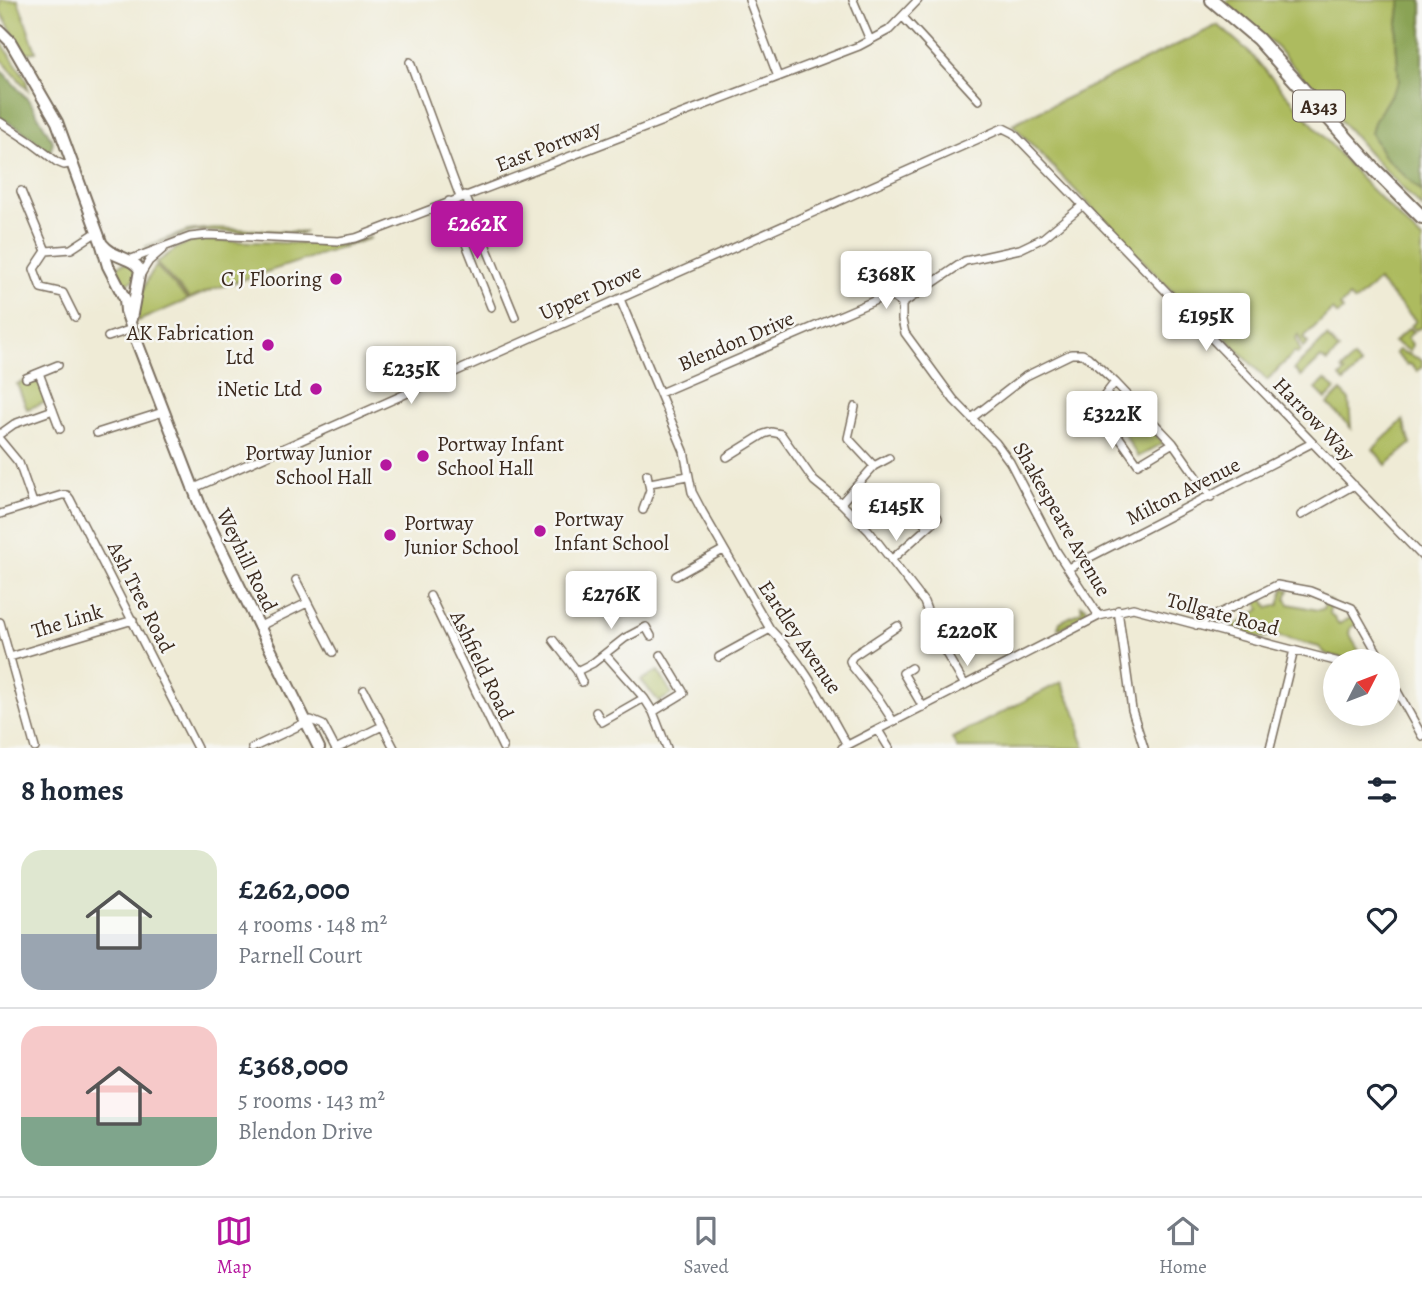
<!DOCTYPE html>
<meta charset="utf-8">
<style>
body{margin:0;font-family:Alegreya,serif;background:#f2f2f3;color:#1f2937;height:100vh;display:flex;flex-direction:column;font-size:26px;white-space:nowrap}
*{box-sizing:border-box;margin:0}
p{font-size:23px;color:#747a83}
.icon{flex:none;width:38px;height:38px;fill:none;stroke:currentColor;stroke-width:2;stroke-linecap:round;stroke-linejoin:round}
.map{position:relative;height:748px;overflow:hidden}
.sheet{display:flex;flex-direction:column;background:#fff;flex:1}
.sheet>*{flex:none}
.needle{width:46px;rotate:48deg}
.tools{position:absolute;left:1323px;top:649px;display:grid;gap:14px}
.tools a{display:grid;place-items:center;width:77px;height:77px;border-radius:50%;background:#fff;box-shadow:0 4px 18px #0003;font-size:35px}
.price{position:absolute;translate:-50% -60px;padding:0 16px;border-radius:7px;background:#fff;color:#222;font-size:23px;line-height:46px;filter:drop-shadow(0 2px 4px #0008)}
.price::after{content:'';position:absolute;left:50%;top:42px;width:21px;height:16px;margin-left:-10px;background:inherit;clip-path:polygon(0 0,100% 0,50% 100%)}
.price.active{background:#b5179e;color:#fff}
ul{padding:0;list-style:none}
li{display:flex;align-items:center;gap:21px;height:175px;padding:0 21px}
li+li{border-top:2px solid #e0e1e3}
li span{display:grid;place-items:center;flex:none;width:196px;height:140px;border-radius:21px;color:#555}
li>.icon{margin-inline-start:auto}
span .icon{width:84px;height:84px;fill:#fffc;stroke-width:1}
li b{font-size:30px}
h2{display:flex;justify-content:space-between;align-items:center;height:84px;padding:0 21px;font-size:30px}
.tabs{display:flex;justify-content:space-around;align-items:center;height:98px;border-top:2px solid #e0e1e3;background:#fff;font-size:19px;color:#747a83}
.tabs a{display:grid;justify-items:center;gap:4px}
.tabs .active{color:#b5179e}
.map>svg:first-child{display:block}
.green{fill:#adbb5e;stroke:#74723e;stroke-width:2}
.forest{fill:#8aa355;stroke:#62663a;stroke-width:2}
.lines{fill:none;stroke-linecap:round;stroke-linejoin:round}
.street-casing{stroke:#7a6e5e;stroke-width:10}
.secondary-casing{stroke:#7a6e5e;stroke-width:14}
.primary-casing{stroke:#7a6e5e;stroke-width:16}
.street{stroke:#fff;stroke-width:7}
.secondary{stroke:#fff;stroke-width:10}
.primary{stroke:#fff;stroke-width:12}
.poi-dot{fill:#b5179e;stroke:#f6f6f2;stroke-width:2.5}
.labels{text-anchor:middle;stroke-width:5;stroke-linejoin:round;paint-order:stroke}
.shield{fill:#f6f6f2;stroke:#73675e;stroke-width:2}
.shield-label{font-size:19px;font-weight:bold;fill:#3b2a1e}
.street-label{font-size:21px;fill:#3b2a1e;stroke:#f6f6f2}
.poi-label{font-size:21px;fill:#3b2a1e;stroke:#f6f6f2;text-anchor:end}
</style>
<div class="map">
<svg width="1422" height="748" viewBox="0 0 1422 748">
<rect width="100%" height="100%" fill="#f6f6f2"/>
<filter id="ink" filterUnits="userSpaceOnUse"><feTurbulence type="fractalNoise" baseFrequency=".0143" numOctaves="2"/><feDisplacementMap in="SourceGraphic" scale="14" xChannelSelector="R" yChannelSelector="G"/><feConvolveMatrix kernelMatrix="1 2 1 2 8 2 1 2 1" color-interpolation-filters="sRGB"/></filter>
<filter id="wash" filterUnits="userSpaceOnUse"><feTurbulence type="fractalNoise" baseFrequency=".00686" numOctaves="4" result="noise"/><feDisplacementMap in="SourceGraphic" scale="28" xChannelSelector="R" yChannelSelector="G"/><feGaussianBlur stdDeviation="1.57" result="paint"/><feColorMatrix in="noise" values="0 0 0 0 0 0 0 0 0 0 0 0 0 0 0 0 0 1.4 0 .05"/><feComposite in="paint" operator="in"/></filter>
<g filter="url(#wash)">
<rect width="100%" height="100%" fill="#efebd6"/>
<path class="green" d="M0 0H18L36 52 27 53 22 49 0 11Z
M1228 0H1401L1396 39 1399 81 1383 155 1422 192V208L1377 162 1277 48 1226 3Z
M1218 25 1247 50 1364 182 1422 240V327L1415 330 1411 326 1416 321 1378 281 1355 302 1349 297 1340 306 1343 310 1338 315 1332 310 1303 338 1308 343 1303 348 1298 335 1296 338 1300 351 1297 354 1295 352 1267 380 1196 307 1191 311 1012 124Z
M0 40 26 79 28 90 0 58Z
M214 228 304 232 301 234 196 231 145 247 187 231Z
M366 238H371L211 290 190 299 156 263 180 246 199 240 342 245Z
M116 273a10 10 0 1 1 20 0a10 10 0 1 1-20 0Z
M156 266 188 300 138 321C136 303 145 281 156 266Z
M1409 328 1413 332 1407 338 1412 344 1410 351 1394 342Z
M1327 337 1339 350 1327 362 1321 358 1301 377 1294 369Z
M1398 350 1422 360V367L1417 371 1410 364 1407 365 1395 353Z
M1353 358 1361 366 1344 382 1340 377 1345 372 1342 369Z
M30 379 40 384 47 402 27 409 17 384Z
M1325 380 1336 389 1326 399 1316 389Z
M1341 391 1349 399 1351 428 1328 404Z
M1119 395 1163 443 1138 457 1108 406 1110 396Z
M1403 420 1411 444 1386 465 1373 449Z
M1284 588 1289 590 1286 599 1289 604 1318 610 1323 609 1326 599 1332 602 1329 612 1339 624 1354 616 1358 623 1350 628 1349 634 1365 661H1355L1326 654 1319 647 1273 635 1262 638 1221 627 1217 623V617L1221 614 1222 622 1228 626C1240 626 1250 616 1260 609L1255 597 1261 594 1269 608 1279 605Z
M1081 605 1086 607 1087 614 1061 628H1058L1060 622 1082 611Z
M658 671 672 694 659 702 641 680Z
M1061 682 1079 720 1080 735 1085 748H957L952 738Z"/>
<path class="forest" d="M1401 0H1422V192L1383 155 1371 133 1374 122 1399 81 1396 39Z
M0 69 31 103 53 142 50 153 19 128 0 118Z"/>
</g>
<g filter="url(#ink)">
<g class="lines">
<defs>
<path id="street" d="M749 0 778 77
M853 0 870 40
M903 17 979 100
M410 62 460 197
M0 122 32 143 57 162 64 165 73 163
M21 191 46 251 34 269 41 288 63 293 75 317
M465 195 515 317
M449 201 491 307
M46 251 71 249 97 232
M129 260 190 237 208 235 339 241 356 238 859 46 889 30 918 0
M141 274 149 261 164 248
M620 299 684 451 692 492 702 511 770 629C803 662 824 704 847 745
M902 304V320L905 333 954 400 996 443 1010 462 1057 552 1099 616
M108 337 132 329
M39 373 60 429
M26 378 58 365
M1115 382 1102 399 1119 437 1138 464 1173 443
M660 393 883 297 894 298 902 304 965 261 1020 249 1043 238 1083 205
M855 407 848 438 874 466
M972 418 1026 376 1071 354H1082L1088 357 1115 382 1173 443 1211 497
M97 433 163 412
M0 434 14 424 53 410
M0 440 19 463 33 503
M727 457 764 434 771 432 781 434 814 481 841 503 869 531 924 602 938 640 965 685
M650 483 688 476
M192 489 1003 128 1013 133 1422 556
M902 498 928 527
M841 503 874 466 889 458
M643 510 650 490 647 474
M0 514 62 495H67L70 499 197 748
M1301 515 1354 485
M891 560 938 518
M1069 568 1312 443
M676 576 723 550
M296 580 333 652
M430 596 503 748
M1118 610 1132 710 1144 748
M0 622 35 748
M1196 625 1277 585 1310 591 1352 608 1377 652 1378 662
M258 627 307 603
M553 640 577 671 593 663 625 638 646 627 651 636
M605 654 644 698 653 712 667 748
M10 657 133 620
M719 657 770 629
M911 668 903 673 923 707
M577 671 582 682
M1388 680 1397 691 1422 736
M364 690 394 748
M596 712 602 722 644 698
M653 712 684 693 661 655
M893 721 880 701 852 666 850 661 853 656 898 626
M878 730 889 748
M252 748 311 720 323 725 335 748
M338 748 382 726
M842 748 1099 616 1133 608 1339 662
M1270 748 1294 650"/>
<path id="secondary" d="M0 31 10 41 57 122 101 242 108 266 125 299 126 311 132 329 201 508 319 748
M102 244C115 260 132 256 140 270L131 319"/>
<path id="primary" d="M1212 0 1258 39 1376 171 1422 217"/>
</defs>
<use href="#street" class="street-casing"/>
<use href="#secondary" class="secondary-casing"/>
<use href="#primary" class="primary-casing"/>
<use href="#street" class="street"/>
<use href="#secondary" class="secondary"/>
<use href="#primary" class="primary"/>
</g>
</g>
<g class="poi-dot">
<circle cx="336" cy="279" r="7"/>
<circle cx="268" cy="345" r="7"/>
<circle cx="316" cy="389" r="7"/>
<circle cx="423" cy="456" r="7"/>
<circle cx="386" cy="465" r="7"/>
<circle cx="540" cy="531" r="7"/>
<circle cx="390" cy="535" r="7"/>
</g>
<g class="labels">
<rect class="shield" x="1293" y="90.5" width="52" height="31" rx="5"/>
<g class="shield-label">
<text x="1319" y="113">A343</text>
</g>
<g class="street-label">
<text transform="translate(548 146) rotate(-21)" y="7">East Portway</text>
<text transform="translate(590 292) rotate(-24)" y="7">Upper Drove</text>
<text transform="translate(736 341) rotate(-23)" y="7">Blendon Drive</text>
<text transform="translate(1314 419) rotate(46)" y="7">Harrow Way</text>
<text transform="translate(1183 491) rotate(-27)" y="7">Milton Avenue</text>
<text transform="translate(1062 519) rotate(60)" y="7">Shakespeare Avenue</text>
<text transform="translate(247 560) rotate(64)" y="7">Weyhill Road</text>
<text transform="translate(141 597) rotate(63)" y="7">Ash Tree Road</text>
<text transform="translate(1223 614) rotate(15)" y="7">Tollgate Road</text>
<text transform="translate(67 621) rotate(-17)" y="7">The Link</text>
<text transform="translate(800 637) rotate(56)" y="7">Eardley Avenue</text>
<text transform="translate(482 665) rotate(64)" y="7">Ashfield Road</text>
</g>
<g class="poi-label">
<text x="322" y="286">C J Flooring</text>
<text x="254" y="340">AK Fabrication<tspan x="254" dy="24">Ltd</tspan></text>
<text x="302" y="396">iNetic Ltd</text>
<text x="437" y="451" text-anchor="start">Portway Infant<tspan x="437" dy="24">School Hall</tspan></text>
<text x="372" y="460">Portway Junior<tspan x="372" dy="24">School Hall</tspan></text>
<text x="554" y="526" text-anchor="start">Portway<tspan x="554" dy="24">Infant School</tspan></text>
<text x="404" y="530" text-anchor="start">Portway<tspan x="404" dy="24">Junior School</tspan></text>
</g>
</g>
</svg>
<div class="tools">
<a><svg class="needle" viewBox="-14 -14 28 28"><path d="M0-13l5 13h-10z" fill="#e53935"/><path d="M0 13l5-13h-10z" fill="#747a83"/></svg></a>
</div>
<b class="price active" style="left:477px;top:261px">£262K</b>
<b class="price" style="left:886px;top:311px">£368K</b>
<b class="price" style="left:1206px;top:353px">£195K</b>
<b class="price" style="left:411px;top:406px">£235K</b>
<b class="price" style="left:1112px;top:451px">£322K</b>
<b class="price" style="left:896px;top:543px">£145K</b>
<b class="price" style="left:611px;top:631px">£276K</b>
<b class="price" style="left:967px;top:668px">£220K</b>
</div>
<section class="sheet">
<h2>8 homes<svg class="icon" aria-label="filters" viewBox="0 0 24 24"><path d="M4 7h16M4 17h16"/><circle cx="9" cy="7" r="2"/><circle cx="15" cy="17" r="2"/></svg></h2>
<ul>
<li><span style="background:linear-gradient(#dfe7d0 60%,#9aa5b1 0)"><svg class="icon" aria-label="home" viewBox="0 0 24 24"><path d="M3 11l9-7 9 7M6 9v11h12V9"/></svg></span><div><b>£262,000</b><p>4 rooms · 148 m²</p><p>Parnell Court</p></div><svg class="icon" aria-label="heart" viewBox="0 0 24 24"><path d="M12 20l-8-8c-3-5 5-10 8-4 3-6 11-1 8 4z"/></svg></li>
<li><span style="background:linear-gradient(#f6c9c9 65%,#7fa58c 0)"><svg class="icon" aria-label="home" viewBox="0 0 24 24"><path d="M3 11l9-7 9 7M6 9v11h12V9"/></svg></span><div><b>£368,000</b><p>5 rooms · 143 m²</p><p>Blendon Drive</p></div><svg class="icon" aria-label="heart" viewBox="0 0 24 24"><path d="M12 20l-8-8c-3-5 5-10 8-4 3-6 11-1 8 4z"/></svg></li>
</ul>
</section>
<nav class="tabs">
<a class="active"><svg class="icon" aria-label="map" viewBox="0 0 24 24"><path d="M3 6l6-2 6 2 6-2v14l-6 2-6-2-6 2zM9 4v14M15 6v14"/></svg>Map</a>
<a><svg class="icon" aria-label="saved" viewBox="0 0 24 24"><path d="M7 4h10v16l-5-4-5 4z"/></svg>Saved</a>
<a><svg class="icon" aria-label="home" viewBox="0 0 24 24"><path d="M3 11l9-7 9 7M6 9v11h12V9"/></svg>Home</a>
</nav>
